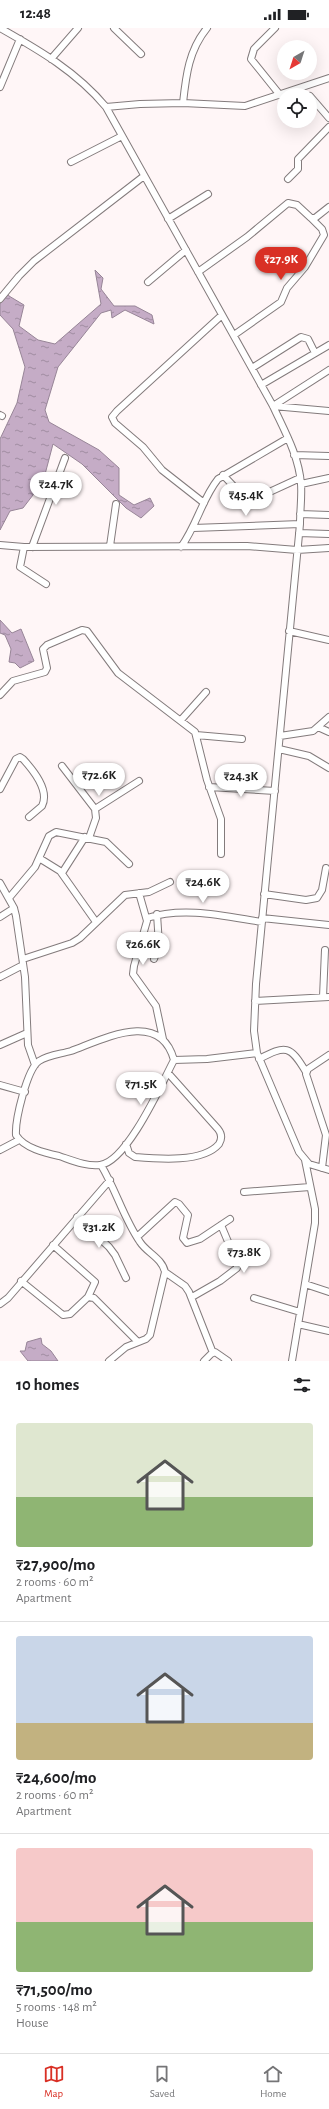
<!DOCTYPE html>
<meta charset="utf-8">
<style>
body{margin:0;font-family:"Alegreya Sans",sans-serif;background:#f6f6f6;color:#202124;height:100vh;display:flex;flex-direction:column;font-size:15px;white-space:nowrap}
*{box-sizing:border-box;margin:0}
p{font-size:13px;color:#757577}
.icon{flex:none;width:22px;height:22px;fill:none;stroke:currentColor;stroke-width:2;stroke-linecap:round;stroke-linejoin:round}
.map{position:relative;height:1333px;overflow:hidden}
.details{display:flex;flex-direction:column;background:#fff;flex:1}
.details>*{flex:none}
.needle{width:26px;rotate:219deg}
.fabs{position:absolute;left:277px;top:12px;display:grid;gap:8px}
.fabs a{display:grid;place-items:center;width:40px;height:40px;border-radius:50%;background:#fff;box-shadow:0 4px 16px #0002;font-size:20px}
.price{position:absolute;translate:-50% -34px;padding:0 9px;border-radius:14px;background:#fff;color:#222;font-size:13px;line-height:26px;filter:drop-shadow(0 1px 2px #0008)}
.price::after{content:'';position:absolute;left:50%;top:24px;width:12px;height:9px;margin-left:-6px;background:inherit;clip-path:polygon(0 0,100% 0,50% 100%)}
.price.selected{background:#d93025;color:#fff}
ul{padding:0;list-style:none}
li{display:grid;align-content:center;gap:8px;height:212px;padding:0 16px}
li+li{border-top:1px solid #e0e0e0}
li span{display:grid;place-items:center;height:124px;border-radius:4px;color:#555}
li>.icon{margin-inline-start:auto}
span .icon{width:72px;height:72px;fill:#fffc;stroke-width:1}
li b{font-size:17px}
h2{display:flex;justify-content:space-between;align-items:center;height:48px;padding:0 16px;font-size:17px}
.status{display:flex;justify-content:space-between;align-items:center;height:28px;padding:0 20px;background:#fff;direction:ltr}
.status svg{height:11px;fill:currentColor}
.menu{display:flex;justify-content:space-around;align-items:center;height:56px;border-top:1px solid #e0e0e0;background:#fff;font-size:11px;color:#757577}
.menu a{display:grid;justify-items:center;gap:2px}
.menu .selected{color:#d93025}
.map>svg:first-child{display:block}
.water{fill:url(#water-ripples);stroke:#978597}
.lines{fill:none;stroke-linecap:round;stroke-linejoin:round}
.minor-casing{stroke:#837b7c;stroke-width:8}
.minor{stroke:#fff;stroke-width:6}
</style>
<div class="status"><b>12:48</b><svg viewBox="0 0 49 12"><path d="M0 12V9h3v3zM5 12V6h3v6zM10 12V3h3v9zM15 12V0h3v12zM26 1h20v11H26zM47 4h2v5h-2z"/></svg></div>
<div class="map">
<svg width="329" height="1333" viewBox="0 0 329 1333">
<defs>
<pattern id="water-ripples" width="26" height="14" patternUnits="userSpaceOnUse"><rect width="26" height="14" fill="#c5acc6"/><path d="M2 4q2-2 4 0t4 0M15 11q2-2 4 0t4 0" fill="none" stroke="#a08ca1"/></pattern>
</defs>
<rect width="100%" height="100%" fill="#fff6f7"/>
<path class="water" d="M95 242 103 250 101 261 114 278H135L152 287 154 296 125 282 112 290 111 282 101 285 58 339 45 382 49 394 99 422 119 440V467L134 477 150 470 154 478 141 490 126 480 82 436 53 416 43 454 23 480 10 483 0 502V411L17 375 25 339 13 301 0 287V276L7 265 9 268 24 277 19 298 38 312 55 316 101 276Z
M0 592 12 605 21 601 34 633 20 640 15 635 9 634 11 621 5 607 0 605Z
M41 1310 42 1316 51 1323 58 1333H28L20 1323H25L27 1314Z"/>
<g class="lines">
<defs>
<path id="minor" d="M0 0C39 22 77 44 106 79L273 378C284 402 299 428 301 456 302 469 300 482 300 496L256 956 254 1003 257 1025 299 1124 309 1136 329 1142
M114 0 141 26
M275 0 254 21 251 31 280 67
M51 31 78 0
M0 59 20 11
M310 68 329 90
M183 75C186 47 189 22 207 0
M106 79 140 76 183 75 245 78 329 50
M71 134 122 108
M288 151 298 141V131L329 99
M168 191 208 166
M198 244 247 209 288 175 297 177 311 190H315L329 179
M148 254 186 222
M0 271 19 248 34 233 144 148
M234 307 281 274 287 260 305 239 324 207 322 201 311 190
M252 340 301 309 308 311 315 325
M261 357 329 317
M273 378 329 342
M273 378 329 383
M0 387 2 388
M294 427 329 428
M223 447 244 469 252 472 300 450
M301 456 329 450
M204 475 162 442 143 419 115 395 112 389 117 383 222 287
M300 486 329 487
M193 500 300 496
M299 505 329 506
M0 517 24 519 247 518 297 522 329 520
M110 518 116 476
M24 519 20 539 46 556
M32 519 65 430
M181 519C197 497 202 471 218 451L288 410
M289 603 329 612
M0 667 13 653 45 644 47 640 43 621 47 617 82 602 87 603 118 645 195 704 207 752 221 791V826
M181 692 206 664
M318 699 329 704
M196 707 242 711
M280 708 313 703 329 689
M279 721 309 728 329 740
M62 738 95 781 96 790 89 810
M209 759 275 763
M0 761 16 731 20 729 23 731C33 742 50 762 42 778L29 789
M95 781 139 753
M39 830 60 843 96 894
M62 845 85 809
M0 855 14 880 16 888 25 949 28 1017 35 1037
M139 865 147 893 134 938 133 946 156 978 163 1011
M264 866 306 872 317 870 322 862 326 840
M9 870 35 839 49 808 56 804 106 814 129 836
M0 889 14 880
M147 890C184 878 224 888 262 894
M262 890 329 897
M23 931 72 915 80 910 125 867 149 864 170 854
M154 931 159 917 157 886
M0 949 23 937
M323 969 325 922
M255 973 329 969
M0 1017 27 1005
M259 1031C286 1017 290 1017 306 1044
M174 1032C160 981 104 1011 71 1023 61 1026 48 1027 39 1033 27 1041 15 1092 16 1107 24 1120 45 1125 59 1128 71 1132 87 1139 100 1137 127 1134 162 1055 174 1032L207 1031 257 1025
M0 1057 25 1064
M126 1116 129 1125 135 1129C158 1131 203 1135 219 1116 222 1111 222 1106 218 1101L168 1045
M0 1122 19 1112
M101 1137C116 1162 124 1191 140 1214 147 1225 162 1230 165 1244L150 1307 146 1311 126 1319 109 1333
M322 1140 326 1107 306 1046 308 1041 329 1027
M244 1164 310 1159
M77 1189 109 1219 115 1227 126 1250
M137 1209 175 1174 179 1176 188 1187 183 1210 187 1215 200 1211 230 1191
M53 1217 95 1254 88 1269
M165 1244 185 1258 189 1264 213 1325
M21 1253 63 1287 70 1286 88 1269 94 1270 138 1314
M305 1256 329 1264
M192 1269 220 1253 237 1240V1235L221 1197
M254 1270 300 1284
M0 1276 8 1270 110 1152
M298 1296 329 1303
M204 1333 211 1326 215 1324 228 1333
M292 1333 315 1195V1181L305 1132"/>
</defs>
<use href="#minor" class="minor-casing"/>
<use href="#minor" class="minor"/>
</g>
</svg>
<div class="fabs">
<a><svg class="needle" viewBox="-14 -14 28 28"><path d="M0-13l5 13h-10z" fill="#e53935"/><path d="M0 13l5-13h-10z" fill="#757577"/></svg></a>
<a><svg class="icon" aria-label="locate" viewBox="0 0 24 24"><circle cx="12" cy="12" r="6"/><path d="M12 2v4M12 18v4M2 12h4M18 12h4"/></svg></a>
</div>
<b class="price selected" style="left:281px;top:253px">₹27.9K</b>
<b class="price" style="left:56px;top:478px">₹24.7K</b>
<b class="price" style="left:246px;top:489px">₹45.4K</b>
<b class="price" style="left:99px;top:769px">₹72.6K</b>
<b class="price" style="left:241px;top:770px">₹24.3K</b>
<b class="price" style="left:203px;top:876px">₹24.6K</b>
<b class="price" style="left:143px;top:938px">₹26.6K</b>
<b class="price" style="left:141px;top:1078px">₹71.5K</b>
<b class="price" style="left:99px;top:1221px">₹31.2K</b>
<b class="price" style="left:244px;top:1246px">₹73.8K</b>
</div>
<section class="details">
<h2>10 homes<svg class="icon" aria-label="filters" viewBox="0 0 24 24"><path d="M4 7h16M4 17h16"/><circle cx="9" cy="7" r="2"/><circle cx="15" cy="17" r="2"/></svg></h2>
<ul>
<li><span style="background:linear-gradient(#dfe7d0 60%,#8fb573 0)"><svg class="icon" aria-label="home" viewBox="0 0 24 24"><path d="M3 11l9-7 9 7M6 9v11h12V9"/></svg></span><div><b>₹27,900/mo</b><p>2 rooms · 60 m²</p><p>Apartment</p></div></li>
<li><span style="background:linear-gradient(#c9d6e8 70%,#c2b280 0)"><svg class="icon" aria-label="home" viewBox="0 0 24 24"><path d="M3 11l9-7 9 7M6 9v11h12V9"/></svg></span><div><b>₹24,600/mo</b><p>2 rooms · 60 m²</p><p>Apartment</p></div></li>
<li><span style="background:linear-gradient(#f6c9c9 60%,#8fb573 0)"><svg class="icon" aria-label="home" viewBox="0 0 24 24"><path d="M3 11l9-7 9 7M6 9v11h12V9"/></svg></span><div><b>₹71,500/mo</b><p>5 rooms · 148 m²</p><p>House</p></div></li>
</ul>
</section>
<nav class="menu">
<a class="selected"><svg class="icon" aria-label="map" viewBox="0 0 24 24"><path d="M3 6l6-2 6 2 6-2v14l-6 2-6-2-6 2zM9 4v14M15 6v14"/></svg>Map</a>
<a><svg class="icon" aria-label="saved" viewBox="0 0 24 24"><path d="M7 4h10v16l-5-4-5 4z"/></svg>Saved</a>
<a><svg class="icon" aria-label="home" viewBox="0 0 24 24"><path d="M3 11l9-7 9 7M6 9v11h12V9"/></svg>Home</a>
</nav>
